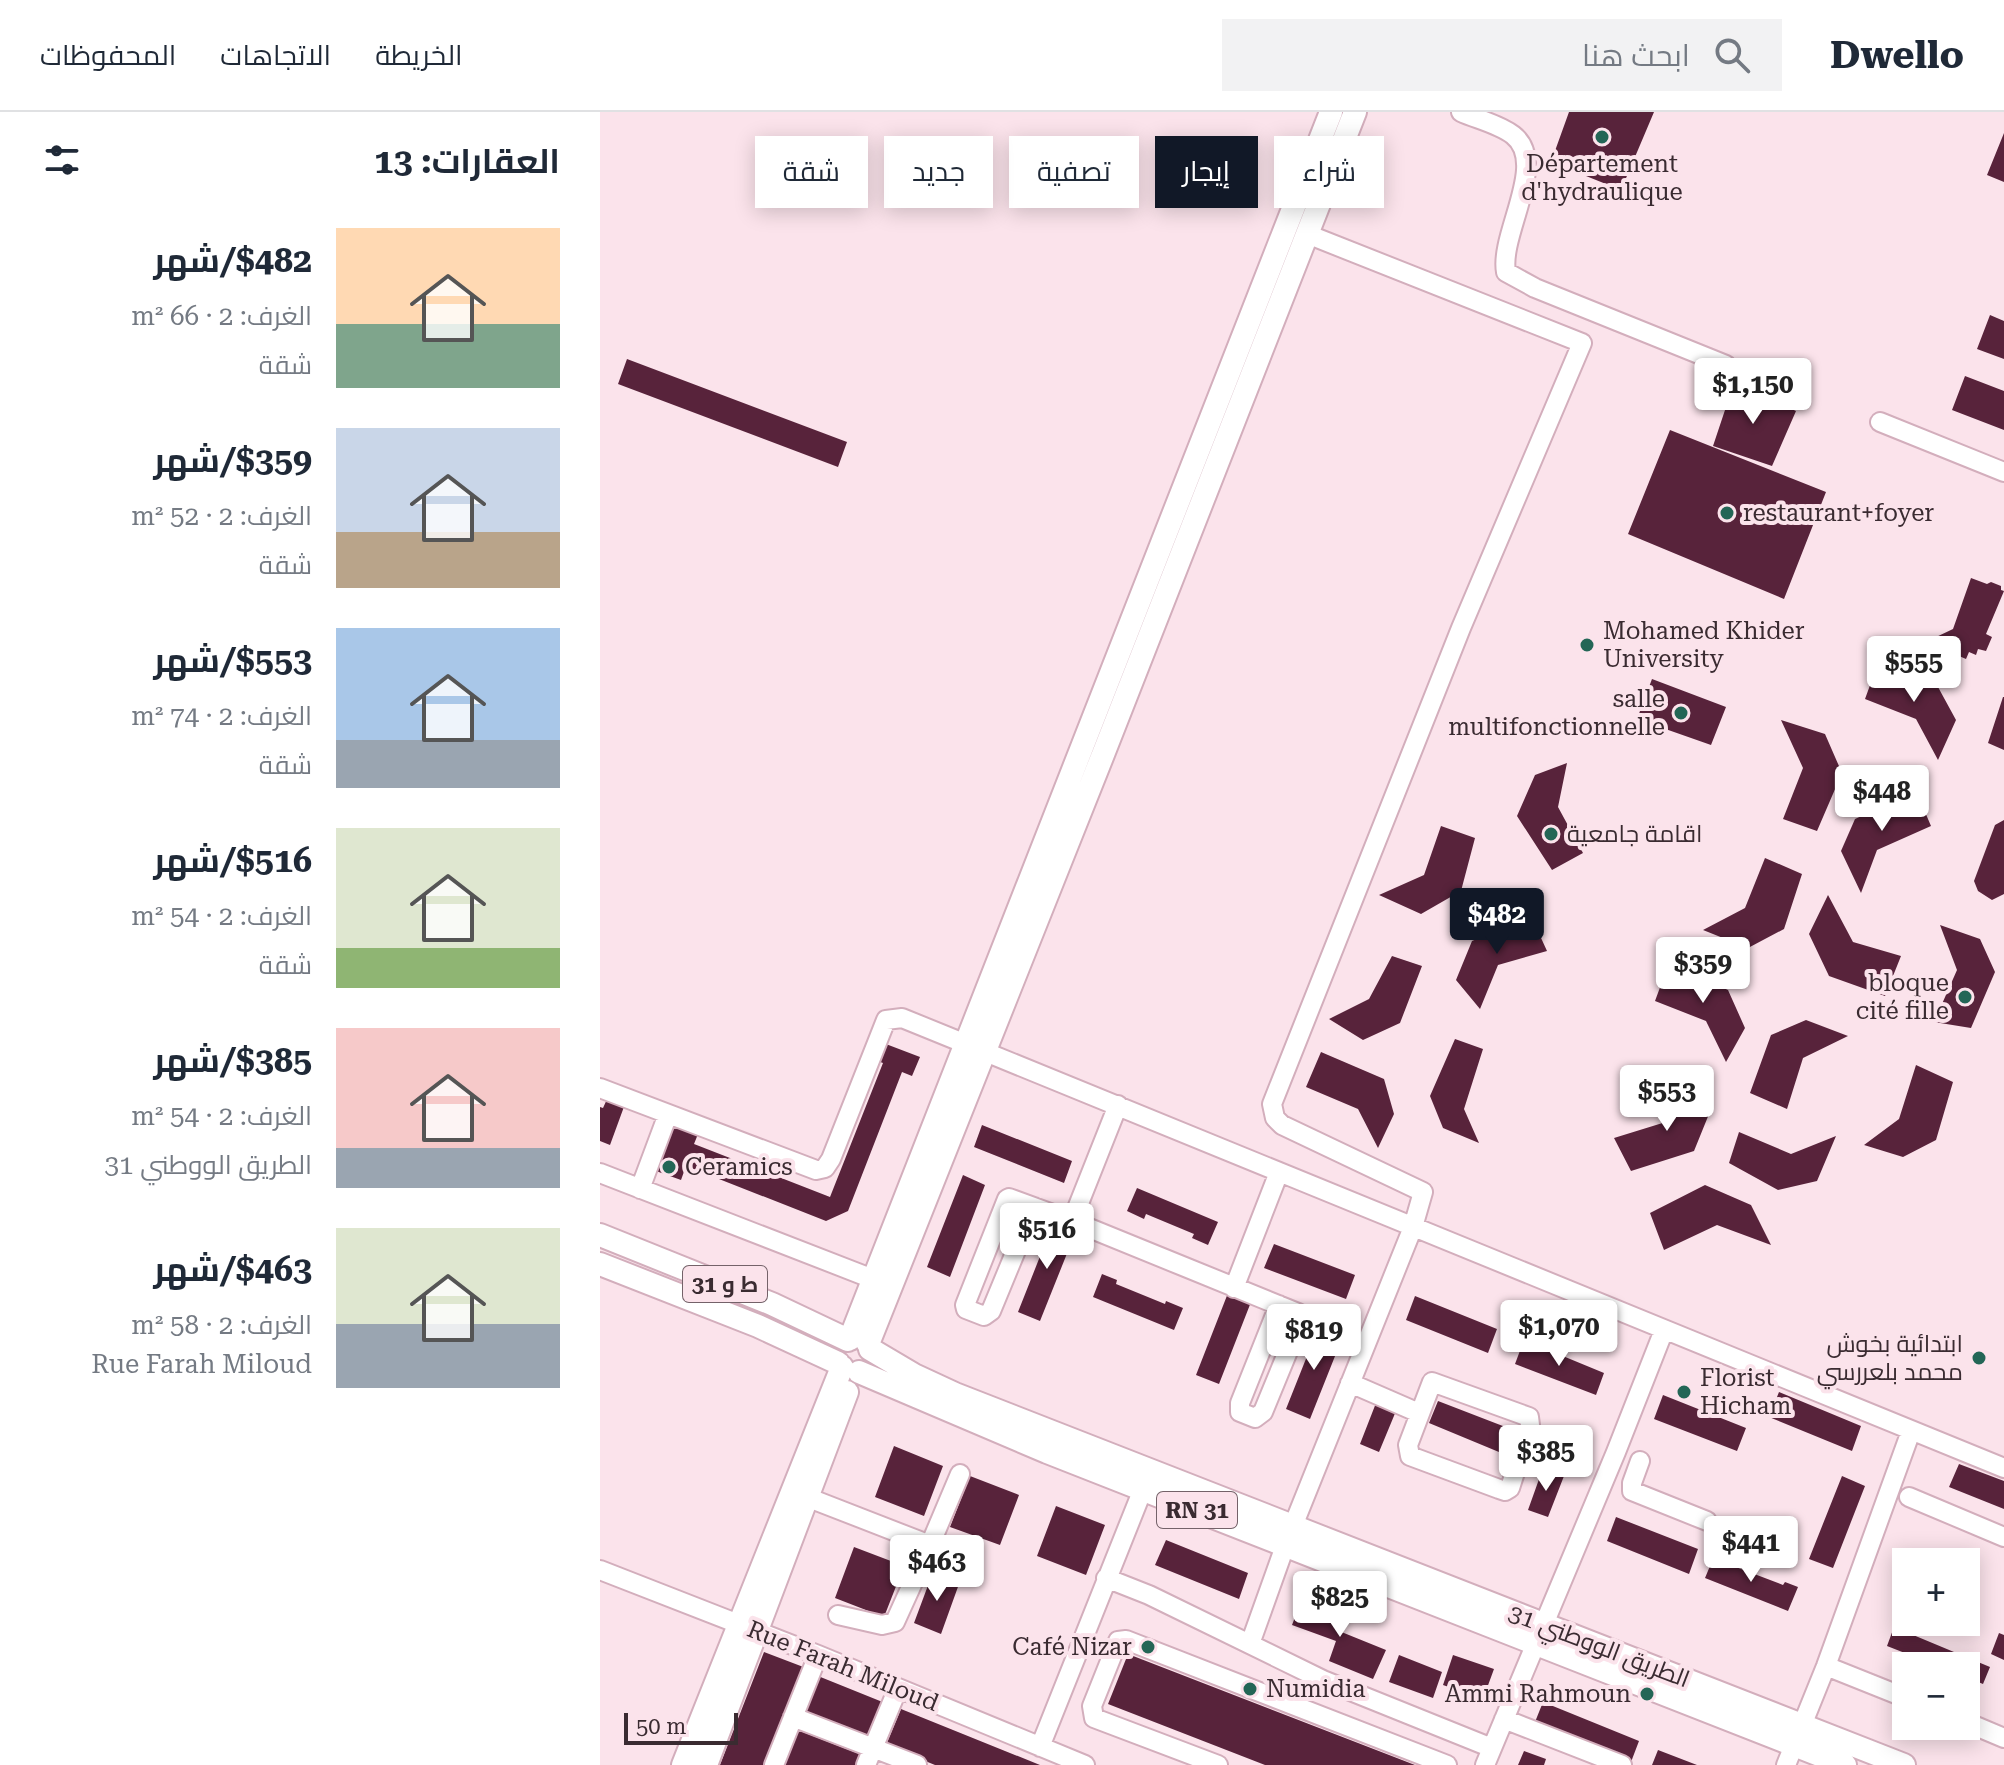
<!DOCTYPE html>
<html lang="ar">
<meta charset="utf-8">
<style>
body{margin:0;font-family:"Roboto Serif",Cairo,serif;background:#f2f2f3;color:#1f2937;direction:rtl;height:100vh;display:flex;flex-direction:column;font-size:30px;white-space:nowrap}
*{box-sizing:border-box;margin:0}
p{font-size:26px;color:#747a83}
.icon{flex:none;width:44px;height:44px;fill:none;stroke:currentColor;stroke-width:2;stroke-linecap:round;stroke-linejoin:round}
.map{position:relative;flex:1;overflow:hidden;direction:ltr}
.panel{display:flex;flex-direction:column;background:#fff;width:600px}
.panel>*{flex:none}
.hud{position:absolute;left:24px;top:24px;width:760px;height:72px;direction:rtl;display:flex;gap:16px}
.fabs{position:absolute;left:1292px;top:1436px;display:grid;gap:16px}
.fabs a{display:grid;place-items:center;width:88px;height:88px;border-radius:0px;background:#fff;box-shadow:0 4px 20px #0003;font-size:40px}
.scale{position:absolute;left:24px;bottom:20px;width:114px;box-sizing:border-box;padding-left:8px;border:4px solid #3a2b31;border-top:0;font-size:22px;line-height:28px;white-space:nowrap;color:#3a2b31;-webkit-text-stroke:6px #fbe3eb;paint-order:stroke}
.price{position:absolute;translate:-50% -68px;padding:0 18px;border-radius:8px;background:#fff;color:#222;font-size:26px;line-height:52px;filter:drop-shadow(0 2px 4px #0008)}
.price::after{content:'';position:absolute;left:50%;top:48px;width:24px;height:18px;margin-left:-12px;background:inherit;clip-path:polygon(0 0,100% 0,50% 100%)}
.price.current{background:#111827;color:#fff}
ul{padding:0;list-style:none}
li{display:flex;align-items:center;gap:24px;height:200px;padding:0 40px}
li span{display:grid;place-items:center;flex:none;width:224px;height:160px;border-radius:0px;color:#555}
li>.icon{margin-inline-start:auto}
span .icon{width:96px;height:96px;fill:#fffc;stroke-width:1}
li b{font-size:34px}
h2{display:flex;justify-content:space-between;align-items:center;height:96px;padding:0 40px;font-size:34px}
.chip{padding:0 28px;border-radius:0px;background:#fff;box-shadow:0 4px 20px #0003;font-size:28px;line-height:72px}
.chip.current{background:#111827;color:#fff}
header{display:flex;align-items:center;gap:48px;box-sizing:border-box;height:112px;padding:0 40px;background:#fff;border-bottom:2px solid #e0e1e3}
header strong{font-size:38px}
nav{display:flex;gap:44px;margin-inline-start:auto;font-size:28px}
.search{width:560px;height:72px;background:#f2f2f3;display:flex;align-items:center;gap:20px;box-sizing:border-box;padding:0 28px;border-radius:0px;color:#747a83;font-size:30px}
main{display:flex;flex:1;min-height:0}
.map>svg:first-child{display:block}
.building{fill:#58233b}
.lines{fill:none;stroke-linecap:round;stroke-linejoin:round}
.minor-casing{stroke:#d3aebc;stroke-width:22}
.major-casing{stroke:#d3aebc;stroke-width:26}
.minor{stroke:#fff;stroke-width:18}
.major{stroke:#fff;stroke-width:22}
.poi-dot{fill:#236656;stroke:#fbe3eb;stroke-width:3}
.labels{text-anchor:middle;stroke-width:8;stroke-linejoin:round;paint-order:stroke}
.shield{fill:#fbe3eb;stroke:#746269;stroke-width:2}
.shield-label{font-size:22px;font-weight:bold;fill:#3a2b31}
.poi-label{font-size:24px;fill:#3a2b31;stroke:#fbe3eb;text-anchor:start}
.street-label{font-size:24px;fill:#3a2b31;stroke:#fbe3eb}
</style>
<header>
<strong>Dwello</strong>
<div class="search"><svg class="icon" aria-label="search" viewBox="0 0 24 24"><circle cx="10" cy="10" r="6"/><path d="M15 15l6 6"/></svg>ابحث هنا</div>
<nav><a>الخريطة</a><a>الاتجاهات</a><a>المحفوظات</a></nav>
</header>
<main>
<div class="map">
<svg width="1404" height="1653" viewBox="0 0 1404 1653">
<rect width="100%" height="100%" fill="#fbe3eb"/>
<path class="building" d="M969 0H1054L1021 78 951 50Z
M1404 21V70L1387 63Z
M1390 203 1404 209V247L1377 237Z
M27 247 247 330 238 355 18 272Z
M1365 264 1404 279V318L1352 298Z
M1134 271 1196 299 1172 354 1113 334Z
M1070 318 1226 380 1184 487 1028 422Z
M1371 466 1387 472 1391 470 1401 474V478L1404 479 1386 522 1392 525 1386 539 1378 537 1376 543 1369 540 1366 547 1359 544 1357 551 1351 548 1348 555 1332 548 1327 551 1324 545 1313 543 1311 537 1353 517Z
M1277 554 1338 575 1356 608 1338 648 1316 607 1265 587Z
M1052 567 1126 595 1111 633 1037 607Z
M1403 585H1404V638L1388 631Z
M1181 608 1225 622 1242 661 1217 719 1183 707 1203 656Z
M967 651 958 695 983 741 952 758 917 704 935 663Z
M1316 679 1331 714 1277 738 1261 781 1241 739 1255 707Z
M1404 708V782L1392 788 1378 779 1374 769 1395 713Z
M841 714 875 726 861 779 821 802 779 783 824 763Z
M1165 746 1202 762 1184 817 1148 836 1103 818 1145 796Z
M1228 783 1253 830 1301 844 1285 884 1229 864 1209 822Z
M931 804 947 839 898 853 880 897 856 868 872 829Z
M1340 813 1380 827 1395 860 1371 916 1334 910 1357 858Z
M792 844 822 854 800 911 763 928 729 907 769 887Z
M1069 851 1128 878 1145 916 1126 950 1106 909 1055 889Z
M1206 908 1248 924 1203 946 1187 997 1150 981 1171 923Z
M855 927 883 937 864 997 879 1031 843 1016 830 984Z
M278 929 320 945 312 964 302 960 248 1099 226 1109 86 1054 81 1068 56 1059 74 1013 98 1022 94 1032 230 1085 283 951 272 947Z
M721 940 784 967 794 1002 778 1036 758 997 706 975Z
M1316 953 1353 970 1336 1028 1303 1045 1264 1033 1299 1007Z
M1088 963 1109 1002 1094 1039 1031 1059 1014 1026 1069 1009Z
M8 985 25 992 10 1033 0 1029V995L3 996Z
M382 1013 472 1049 464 1071 374 1035Z
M1139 1020 1191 1042 1236 1024 1217 1069 1178 1078 1129 1051Z
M363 1063 385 1073 350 1165 327 1155Z
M1105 1073 1151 1093 1171 1133 1117 1113 1064 1138 1050 1101Z
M537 1076 618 1110 608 1133 592 1126 594 1122 546 1102 544 1107 527 1099Z
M454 1109 476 1119 440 1209 418 1200Z
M674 1132 755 1163 746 1187 664 1156Z
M502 1162 517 1168 516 1172 565 1192 566 1189 583 1196 574 1218 493 1185Z
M628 1181 651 1190 619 1272 596 1263Z
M815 1184 897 1217 888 1241 806 1208Z
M719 1214 743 1224 710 1307 686 1297Z
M924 1228 1004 1261 996 1283 915 1252Z
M1179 1280 1261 1314 1252 1339 1169 1305Z
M1063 1283 1146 1316 1137 1339 1054 1307Z
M838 1289 921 1321 911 1345 829 1311Z
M776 1291 796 1299 779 1340 760 1332Z
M294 1334 343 1354 324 1404 275 1385Z
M1359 1352 1404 1369V1397L1349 1375Z
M943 1356 964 1364 948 1405 928 1398Z
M370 1364 419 1383 400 1433 350 1415Z
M1242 1364 1265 1374 1233 1456 1209 1447Z
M456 1394 505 1413 486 1463 437 1444Z
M1016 1405 1098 1437 1089 1462 1007 1429Z
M566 1428 648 1461 639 1487 555 1453Z
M254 1435 304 1454 284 1505 235 1486Z
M1115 1442 1130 1447 1128 1452 1183 1473 1185 1470 1198 1475 1188 1499 1105 1466Z
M333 1460 359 1472 341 1522 314 1511Z
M702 1487 745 1502 739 1519 786 1538 773 1567 729 1549 736 1529 692 1513Z
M1294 1515 1390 1555 1383 1572 1366 1565V1554H1338L1287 1534Z
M1399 1521 1404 1523V1548L1391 1542Z
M164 1540 206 1556 168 1653H120Z
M528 1542 815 1653H665L508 1592Z
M799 1543 842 1560 833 1586 789 1570Z
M853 1543 894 1557 883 1587 843 1573Z
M218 1564 285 1591 271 1626 204 1599Z
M943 1590 1039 1629 1031 1650 935 1610Z
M301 1597 440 1653H335L286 1633Z
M195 1617 262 1643 258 1653H181Z
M1058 1638 1097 1653H1052Z
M924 1639 946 1647 944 1653H918Z"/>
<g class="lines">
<defs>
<path id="minor" d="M861 0C876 7 899 12 913 23 949 51 899 122 906 160L935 176 1126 253
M1280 310 1404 360
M383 939 1404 1356
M0 976 216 1058 225 1056 231 1047 286 908 302 906 366 932
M0 1061 273 1167
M40 1077 68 1002
M434 1095 391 1199 384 1204 366 1197 365 1193 407 1087 409 1086 472 1109 518 993
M472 1109C547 1140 623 1170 698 1201L700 1210 663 1300 655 1306 640 1300V1291L679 1193
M634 1176 679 1060
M832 1270 929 1305 930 1313 910 1376 905 1379 899 1377 810 1344 808 1333Z
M750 1271 819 1301
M1040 1349 1032 1371V1379L1107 1409
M1309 1385 1404 1425
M209 1386 330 1433 360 1362
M0 1458 218 1543 485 1653
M506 1466 549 1483 723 1568 892 1636
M238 1503 282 1513 295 1510 330 1433
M650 1532 685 1434 813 1115 823 1080 682 1013 675 1006 672 992 861 516 982 231 707 122
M1226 1554 1306 1586
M193 1605 317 1653
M904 1607 1022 1653
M1366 1610 1404 1626
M440 1635 543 1377
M174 1653 218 1543
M266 1653 298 1576
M618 1653 494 1606 492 1594 518 1529 526 1528 847 1653
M885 1653 1016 1340 1064 1218
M1186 1653 1226 1554 1311 1319"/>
<path id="major" d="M0 1123 172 1192 248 1228
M0 1152 158 1214 238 1251
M250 1227 731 0
M268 1232 504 640 755 0
M270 1237 314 1263 355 1282 1304 1653
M259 1260 447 1340 1245 1653
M83 1653 242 1255
M106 1653 247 1280"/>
</defs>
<use href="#minor" class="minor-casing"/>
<use href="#major" class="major-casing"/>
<use href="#minor" class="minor"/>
<use href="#major" class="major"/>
</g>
<g class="poi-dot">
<circle cx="1002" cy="25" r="8"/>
<circle cx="1127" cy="401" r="8"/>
<circle cx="987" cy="533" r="8"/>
<circle cx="1081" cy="601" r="8"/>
<circle cx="951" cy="722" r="8"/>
<circle cx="1365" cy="885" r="8"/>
<circle cx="69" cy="1055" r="8"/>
<circle cx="1379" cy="1246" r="8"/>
<circle cx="1084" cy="1280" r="8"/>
<circle cx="548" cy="1535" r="8"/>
<circle cx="650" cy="1577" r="8"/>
<circle cx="1047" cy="1582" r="8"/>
</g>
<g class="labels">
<g class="shield">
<rect x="83" y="1154" width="84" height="36" rx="6"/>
<rect x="557" y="1380" width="80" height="36" rx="6"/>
</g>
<g class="shield-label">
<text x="125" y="1180">ط و 31</text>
<text x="597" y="1406">RN 31</text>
</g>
<g class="poi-label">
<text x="1002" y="60" text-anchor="middle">Département<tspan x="1002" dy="28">d'hydraulique</tspan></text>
<text x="1143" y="409">restaurant+foyer</text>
<text x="1003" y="527">Mohamed Khider<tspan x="1003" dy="28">University</tspan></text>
<text x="1065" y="595" text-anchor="end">salle<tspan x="1065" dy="28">multifonctionnelle</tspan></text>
<text x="967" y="730">اقامة جامعية</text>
<text x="1349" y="879" text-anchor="end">bloque<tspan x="1349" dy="28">cité fille</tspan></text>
<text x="85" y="1063">Ceramics</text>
<text x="1363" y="1240" text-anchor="end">ابتدائية بخوش<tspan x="1363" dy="28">محمد بلعررسي</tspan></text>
<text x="1100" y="1274">Florist<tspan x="1100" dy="28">Hicham</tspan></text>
<text x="532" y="1543" text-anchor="end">Café Nizar</text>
<text x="666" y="1585">Numidia</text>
<text x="1031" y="1590" text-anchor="end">Ammi Rahmoun</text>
</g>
<g class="street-label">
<text transform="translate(999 1534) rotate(21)" y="8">الطريق الووطني 31</text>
<text transform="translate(243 1554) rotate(22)" y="8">Rue Farah Miloud</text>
</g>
</g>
</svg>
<div class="fabs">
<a>+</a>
<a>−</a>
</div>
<div class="scale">50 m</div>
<b class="price" style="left:1153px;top:314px">$1,150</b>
<b class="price" style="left:1314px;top:592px">$555</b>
<b class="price" style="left:1282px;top:721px">$448</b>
<b class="price current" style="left:897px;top:844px">$482</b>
<b class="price" style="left:1103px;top:893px">$359</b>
<b class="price" style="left:1067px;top:1021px">$553</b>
<b class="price" style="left:447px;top:1159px">$516</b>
<b class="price" style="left:959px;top:1256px">$1,070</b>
<b class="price" style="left:714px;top:1260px">$819</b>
<b class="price" style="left:946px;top:1381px">$385</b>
<b class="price" style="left:1151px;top:1472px">$441</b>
<b class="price" style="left:337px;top:1491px">$463</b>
<b class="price" style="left:740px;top:1527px">$825</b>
<div class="hud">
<a class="chip">شراء</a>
<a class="chip current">إيجار</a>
<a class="chip">تصفية</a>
<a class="chip">جديد</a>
<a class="chip">شقة</a>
</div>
</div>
<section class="panel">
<h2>العقارات: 13<svg class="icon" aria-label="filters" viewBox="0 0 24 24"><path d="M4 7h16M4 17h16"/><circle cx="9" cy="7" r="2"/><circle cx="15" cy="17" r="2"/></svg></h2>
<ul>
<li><span style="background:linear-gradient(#ffd9b3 60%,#7fa58c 0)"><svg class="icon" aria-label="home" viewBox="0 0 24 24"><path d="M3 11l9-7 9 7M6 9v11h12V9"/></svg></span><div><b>$482/شهر</b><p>الغرف: 2 · 66 m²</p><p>شقة</p></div></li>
<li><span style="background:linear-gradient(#c9d6e8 65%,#b9a48a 0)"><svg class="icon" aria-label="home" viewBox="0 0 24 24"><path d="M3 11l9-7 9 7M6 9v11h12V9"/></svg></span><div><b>$359/شهر</b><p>الغرف: 2 · 52 m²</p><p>شقة</p></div></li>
<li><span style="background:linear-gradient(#a9c7e8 70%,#9aa5b1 0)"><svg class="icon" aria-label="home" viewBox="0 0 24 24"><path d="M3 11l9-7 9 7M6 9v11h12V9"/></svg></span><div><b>$553/شهر</b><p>الغرف: 2 · 74 m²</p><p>شقة</p></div></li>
<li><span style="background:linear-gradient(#dfe7d0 75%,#8fb573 0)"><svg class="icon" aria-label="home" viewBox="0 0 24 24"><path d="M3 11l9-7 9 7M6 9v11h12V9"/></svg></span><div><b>$516/شهر</b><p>الغرف: 2 · 54 m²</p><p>شقة</p></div></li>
<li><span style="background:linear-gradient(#f6c9c9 75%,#9aa5b1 0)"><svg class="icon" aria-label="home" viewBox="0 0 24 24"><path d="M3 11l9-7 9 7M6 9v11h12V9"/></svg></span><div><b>$385/شهر</b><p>الغرف: 2 · 54 m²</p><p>الطريق الووطني 31</p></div></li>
<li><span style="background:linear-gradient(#dfe7d0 60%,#9aa5b1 0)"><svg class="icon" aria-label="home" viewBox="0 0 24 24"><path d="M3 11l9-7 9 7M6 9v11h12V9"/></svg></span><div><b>$463/شهر</b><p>الغرف: 2 · 58 m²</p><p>Rue Farah Miloud</p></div></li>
</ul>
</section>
</main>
